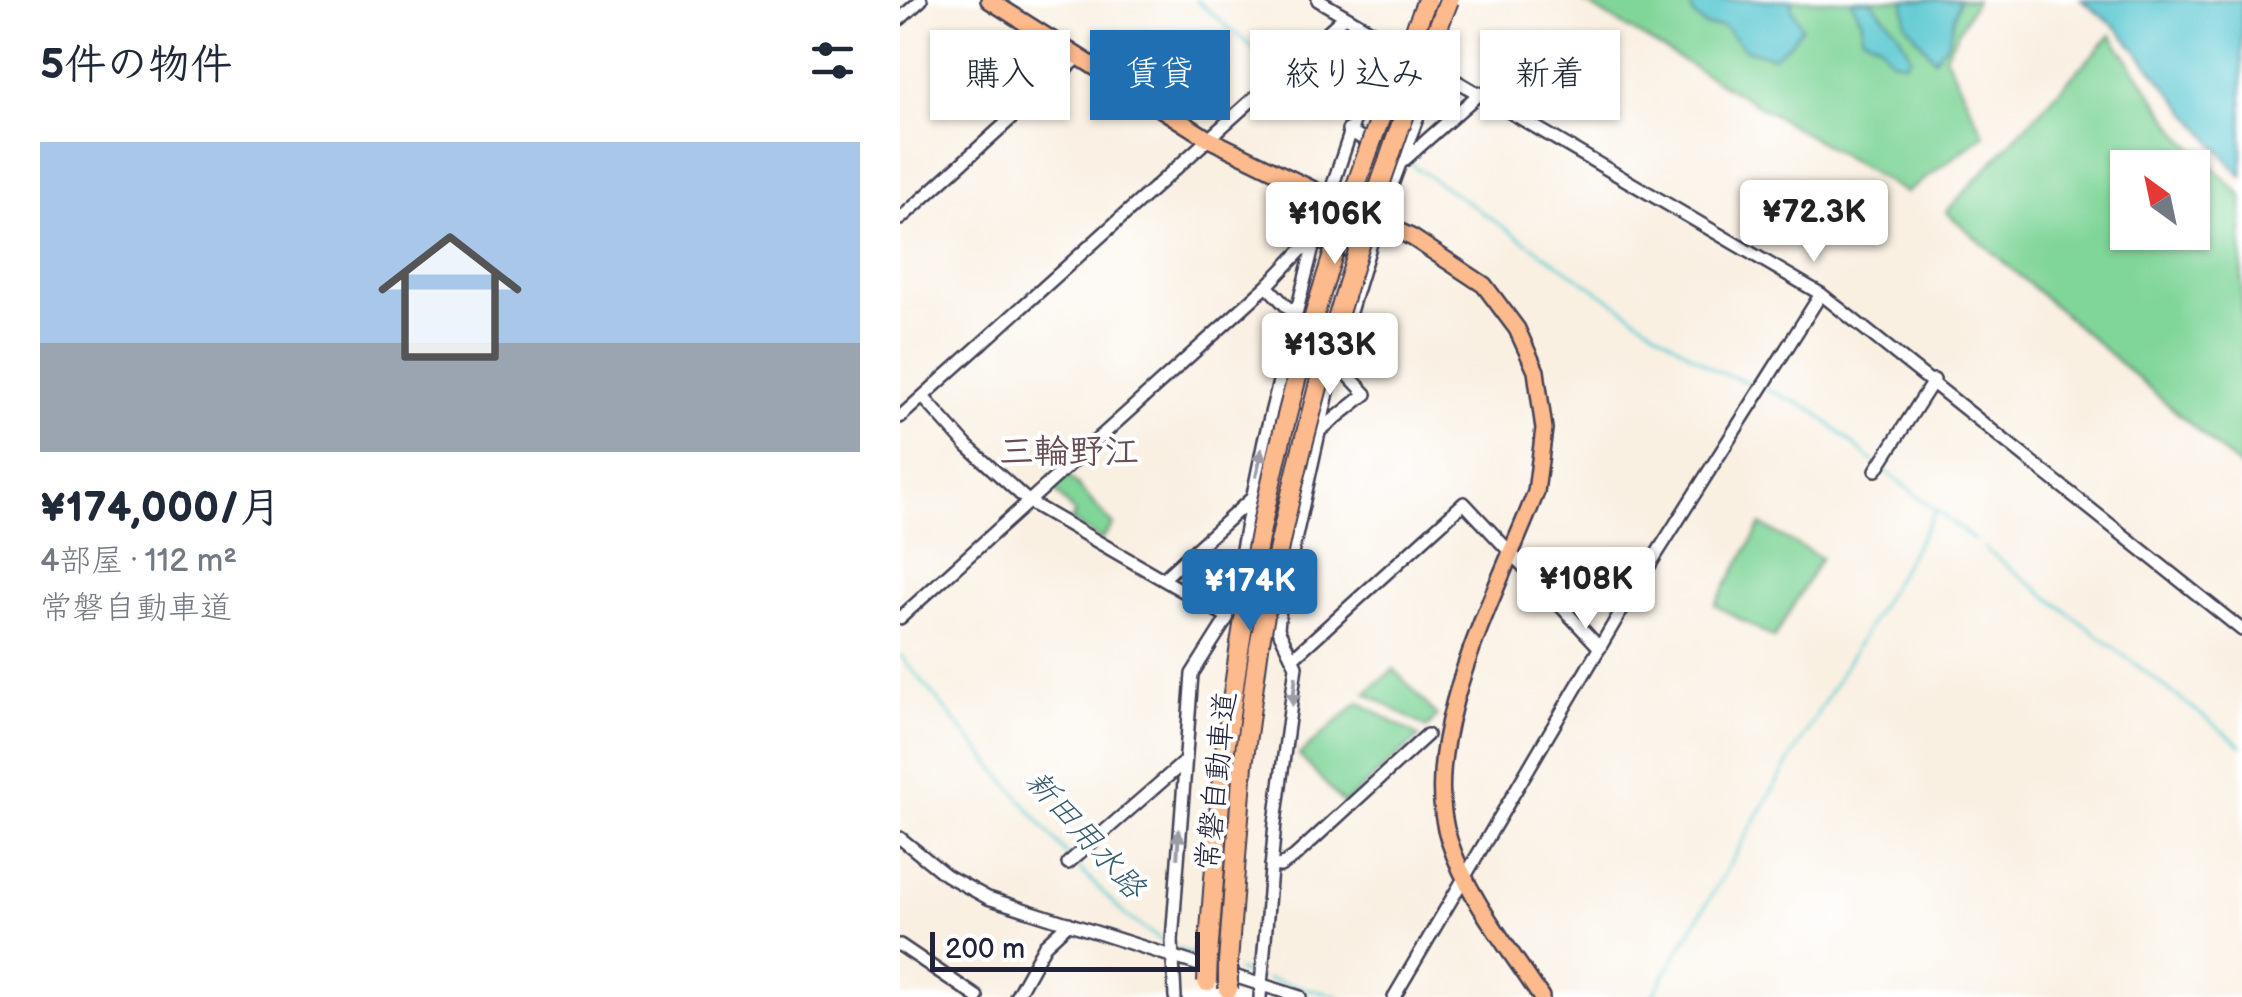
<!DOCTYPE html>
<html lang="ja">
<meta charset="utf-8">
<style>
body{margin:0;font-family:"Balsamiq Sans","Klee One",sans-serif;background:#f2f2f3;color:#1f2937;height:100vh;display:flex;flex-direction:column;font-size:38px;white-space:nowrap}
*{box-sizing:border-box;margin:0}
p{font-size:32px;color:#747a83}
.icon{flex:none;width:55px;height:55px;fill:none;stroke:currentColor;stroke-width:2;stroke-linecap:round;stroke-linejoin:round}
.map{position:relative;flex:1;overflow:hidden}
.details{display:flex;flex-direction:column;background:#fff;width:900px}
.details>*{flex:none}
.hud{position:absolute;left:30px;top:30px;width:950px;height:90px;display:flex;gap:20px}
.needle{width:65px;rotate:327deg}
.buttons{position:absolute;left:1210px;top:150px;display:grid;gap:20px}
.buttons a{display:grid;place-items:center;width:100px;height:100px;border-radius:0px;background:#fff;box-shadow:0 2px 8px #0004;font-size:50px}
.scale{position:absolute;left:30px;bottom:25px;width:270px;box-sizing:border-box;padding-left:10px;border:5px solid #22223b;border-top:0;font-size:28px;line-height:35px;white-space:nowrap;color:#22223b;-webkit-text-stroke:8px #fff;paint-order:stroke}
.price{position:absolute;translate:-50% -85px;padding:0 22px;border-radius:10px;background:#fff;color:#222;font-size:32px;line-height:65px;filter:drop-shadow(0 2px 5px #0008)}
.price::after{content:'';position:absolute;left:50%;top:60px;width:30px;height:22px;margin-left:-15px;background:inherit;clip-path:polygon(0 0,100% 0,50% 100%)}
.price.current{background:#1f6fb2;color:#fff}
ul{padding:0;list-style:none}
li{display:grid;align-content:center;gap:20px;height:530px;padding:0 40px}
li span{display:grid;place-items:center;height:310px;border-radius:0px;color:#555}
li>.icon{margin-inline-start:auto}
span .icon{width:180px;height:180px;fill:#fffc;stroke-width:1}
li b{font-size:42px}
h2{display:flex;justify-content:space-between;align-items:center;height:120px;padding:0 40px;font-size:42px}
.tag{padding:0 35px;border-radius:0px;background:#fff;box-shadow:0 2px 8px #0004;font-size:35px;line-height:90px}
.tag.current{background:#1f6fb2;color:#fff}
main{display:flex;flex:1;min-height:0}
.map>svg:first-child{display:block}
.green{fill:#80d599;stroke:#517c6a;stroke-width:2.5;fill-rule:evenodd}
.water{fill:#5dc9d2;stroke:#407686;stroke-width:2.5}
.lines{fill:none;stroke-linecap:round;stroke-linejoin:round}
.stream{stroke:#5dc9d2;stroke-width:2.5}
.minor-casing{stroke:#424154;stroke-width:16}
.major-casing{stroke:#424154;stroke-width:20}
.highway-casing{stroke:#424154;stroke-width:22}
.minor{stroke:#fff;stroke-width:11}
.major{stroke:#fcba8d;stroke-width:15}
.highway{stroke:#fcba8d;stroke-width:18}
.highway-bridge-casing{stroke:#424154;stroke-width:22;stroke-linecap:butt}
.highway-bridge{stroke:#fcba8d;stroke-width:18}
.oneway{fill:#9c9ca7}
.labels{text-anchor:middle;stroke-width:8;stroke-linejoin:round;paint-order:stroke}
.street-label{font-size:30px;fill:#22223b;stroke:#fff}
.water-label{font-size:32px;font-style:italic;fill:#375c70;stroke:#fff}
.quarter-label{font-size:35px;font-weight:bold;fill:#6a4e55;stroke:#fff}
</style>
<main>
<section class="details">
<h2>5件の物件<svg class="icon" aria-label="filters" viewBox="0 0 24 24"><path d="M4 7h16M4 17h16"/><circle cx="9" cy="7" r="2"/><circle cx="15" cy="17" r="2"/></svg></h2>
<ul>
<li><span style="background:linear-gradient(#a9c7e8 65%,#9aa5b1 0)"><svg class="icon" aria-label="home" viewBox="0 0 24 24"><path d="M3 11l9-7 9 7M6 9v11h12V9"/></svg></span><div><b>¥174,000/月</b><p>4部屋 · 112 m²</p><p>常磐自動車道</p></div></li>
</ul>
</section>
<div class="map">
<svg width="1342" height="997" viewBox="0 0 1342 997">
<rect width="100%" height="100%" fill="#fff"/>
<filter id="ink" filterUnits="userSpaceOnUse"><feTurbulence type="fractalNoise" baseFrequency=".01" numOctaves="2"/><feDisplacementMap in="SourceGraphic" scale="20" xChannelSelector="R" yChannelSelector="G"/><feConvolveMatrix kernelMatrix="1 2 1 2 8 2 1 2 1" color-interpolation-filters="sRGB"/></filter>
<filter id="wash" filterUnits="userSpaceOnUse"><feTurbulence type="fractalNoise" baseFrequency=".0048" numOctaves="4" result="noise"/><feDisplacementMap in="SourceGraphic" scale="40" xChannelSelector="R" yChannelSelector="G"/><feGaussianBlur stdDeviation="2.25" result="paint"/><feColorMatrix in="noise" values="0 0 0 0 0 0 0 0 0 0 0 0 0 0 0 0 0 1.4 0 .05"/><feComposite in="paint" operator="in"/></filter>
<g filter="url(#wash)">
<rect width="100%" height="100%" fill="#f9f0e2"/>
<path class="green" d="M680 0H1076L1045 55 1084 135 1006 193Z
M1211 35 1281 136 1342 196V469L1046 212ZM1228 168H1292V232H1228Z
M168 475 213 525 201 540 171 520 175 514 154 489Z
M861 525 921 558 874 638 815 605Z
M494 669 537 716 527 728 466 693Z
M459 702 519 737 444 804 399 755Z"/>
<path class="water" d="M788 0H892L891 7 902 27 890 44 873 57 845 49 824 27 805 26 794 15Z
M970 0 998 32 1011 56 1006 62 991 60 980 44 962 36V21L951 1Z
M1004 0H1059L1047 44 1034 59 1006 23Z
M1181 0H1342V177L1217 28Z"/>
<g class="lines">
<path class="stream" d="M296 0 379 70
M386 75 447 121
M508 162 814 370 858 386
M865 389 912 409 974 462
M984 470 1074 540
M1084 548 1342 746
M0 655 169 857
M174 863 226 916 265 943
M277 949 302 958
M338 971 359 977
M367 979 440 997
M752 997 1035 512"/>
</g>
</g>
<g filter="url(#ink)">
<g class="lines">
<defs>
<path id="minor" d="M418 0 921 294 1342 630
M0 19 21 0
M448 130 502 162 580 93
M0 219 177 59
M367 286 389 309 397 310
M23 397 67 446 129 502 328 617
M0 417 445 16
M418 432 466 394 435 361
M976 470 1034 380
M263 579 352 498
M0 618 367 286 410 241 463 254
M395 656 564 503 700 648
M0 838 46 875 88 898 400 997
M168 863 283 763
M371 865 380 866 394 857 527 735
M0 945 77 997
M116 997 145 945 169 923
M275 997 272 941 292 674 328 617 364 441 415 239 482 37
M360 997 375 823 396 666 378 629 380 608 435 361 475 230 536 68
M494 997 730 596 921 294"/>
<path id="major" d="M89 0 307 138 513 238 584 285 617 329 636 371 644 429 636 492C599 589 516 738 549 840 567 897 609 948 641 997"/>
<path id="highway" d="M308 956 323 764 340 644
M328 963 343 765 359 647"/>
</defs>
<use href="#minor" class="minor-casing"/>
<use href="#major" class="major-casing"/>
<use href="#highway" class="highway-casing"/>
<use href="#minor" class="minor"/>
<use href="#major" class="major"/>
<use href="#highway" class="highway"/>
<defs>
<path id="highway-bridge" d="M340 644C375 422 440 207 527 0
M359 647C400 423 463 211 549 0
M307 982 308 956
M328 989V963"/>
</defs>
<use href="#highway-bridge" class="highway-bridge-casing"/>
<use href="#highway-bridge" class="highway-bridge"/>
</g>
<defs><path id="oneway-solid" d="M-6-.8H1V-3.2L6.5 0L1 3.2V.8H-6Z" transform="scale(2.5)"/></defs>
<g class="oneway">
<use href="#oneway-solid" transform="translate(359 463) rotate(-78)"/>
<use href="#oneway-solid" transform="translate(394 691) rotate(97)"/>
<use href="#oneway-solid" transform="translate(278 844) rotate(-87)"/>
</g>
</g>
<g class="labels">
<g class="street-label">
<text transform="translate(316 781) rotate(-84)" y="10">常磐自動車道</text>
</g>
<g class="water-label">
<text transform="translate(186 834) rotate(48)" y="11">新田用水路</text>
</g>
<g class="quarter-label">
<text x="169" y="463">三輪野江</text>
</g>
</g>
</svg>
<div class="buttons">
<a><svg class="needle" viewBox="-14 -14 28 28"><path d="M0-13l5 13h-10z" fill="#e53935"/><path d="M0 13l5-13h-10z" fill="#747a83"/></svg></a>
</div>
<div class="scale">200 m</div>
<b class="price" style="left:914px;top:265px">¥72.3K</b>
<b class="price" style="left:435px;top:267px">¥106K</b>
<b class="price" style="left:430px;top:398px">¥133K</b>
<b class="price" style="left:686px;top:632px">¥108K</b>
<b class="price current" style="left:350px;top:634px">¥174K</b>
<div class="hud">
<a class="tag">購入</a>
<a class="tag current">賃貸</a>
<a class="tag">絞り込み</a>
<a class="tag">新着</a>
</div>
</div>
</main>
